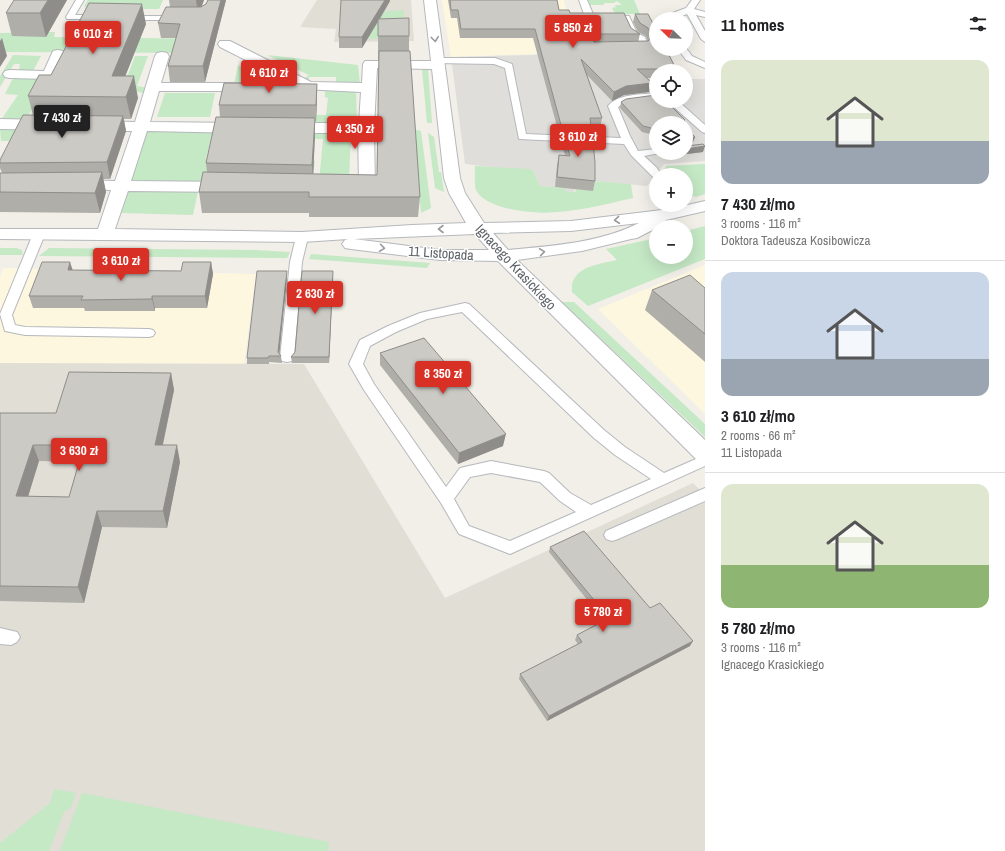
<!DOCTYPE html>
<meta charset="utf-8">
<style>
body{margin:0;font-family:"Archivo Narrow",sans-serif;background:#f2f2f2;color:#202124;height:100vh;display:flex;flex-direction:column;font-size:15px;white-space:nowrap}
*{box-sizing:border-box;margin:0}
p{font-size:13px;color:#757577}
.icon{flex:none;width:22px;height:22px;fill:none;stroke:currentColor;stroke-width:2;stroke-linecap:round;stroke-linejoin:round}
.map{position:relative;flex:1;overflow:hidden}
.panel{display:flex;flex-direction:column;background:#fff;width:300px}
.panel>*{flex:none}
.needle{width:26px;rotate:293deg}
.fabs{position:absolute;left:649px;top:12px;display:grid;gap:8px}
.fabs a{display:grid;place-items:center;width:44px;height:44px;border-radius:50%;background:#fff;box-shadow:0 4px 16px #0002;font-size:20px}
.price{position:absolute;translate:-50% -34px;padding:0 9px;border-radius:4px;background:#d93025;color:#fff;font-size:13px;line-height:26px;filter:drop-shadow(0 1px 2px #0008)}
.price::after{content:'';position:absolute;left:50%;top:24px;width:12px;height:9px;margin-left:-6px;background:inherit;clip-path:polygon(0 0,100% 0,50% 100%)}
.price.current{background:#222;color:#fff}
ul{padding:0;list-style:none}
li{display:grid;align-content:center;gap:8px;height:212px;padding:0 16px}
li+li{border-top:1px solid #e0e0e0}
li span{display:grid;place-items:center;height:124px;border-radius:12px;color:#555}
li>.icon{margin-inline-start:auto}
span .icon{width:72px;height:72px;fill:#fffc;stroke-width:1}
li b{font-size:17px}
h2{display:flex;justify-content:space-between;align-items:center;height:48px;padding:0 16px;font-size:17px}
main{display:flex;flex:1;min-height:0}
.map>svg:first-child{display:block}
.commercial{fill:#fef7e0}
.industrial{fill:#e0deda;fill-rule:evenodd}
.education{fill:#e1ded6}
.green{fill:#c5e8c5}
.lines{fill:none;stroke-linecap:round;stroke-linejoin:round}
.lane-casing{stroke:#b5b8bc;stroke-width:2}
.street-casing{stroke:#b5b8bc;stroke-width:2}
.lane{fill:#fff;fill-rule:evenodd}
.street{fill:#fff;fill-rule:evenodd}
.wall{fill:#afaea9;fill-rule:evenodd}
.shaded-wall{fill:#8f8d8a}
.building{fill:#cccac5;stroke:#8f8d8a;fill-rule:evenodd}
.oneway{stroke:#979a9d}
.labels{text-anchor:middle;stroke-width:3;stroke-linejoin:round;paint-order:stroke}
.street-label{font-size:14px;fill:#5f6368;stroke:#fff}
</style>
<main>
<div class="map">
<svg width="705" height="851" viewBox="0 0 705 851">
<rect width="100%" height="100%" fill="#f1efe8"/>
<path class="commercial" d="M442 0H564L575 47 534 54 451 57Z
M705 265V414L598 309Z
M3 268 256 274 244 365 0 363V277Z"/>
<path class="industrial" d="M558 52 656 71V101H686V79H705V161L664 164 647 186 593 181V191L575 189 573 192 565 191V188L540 186 534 172 465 164 451 57 533 55ZM656 123H686V153H656Z"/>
<path class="education" d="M317 0H411L414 41 334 42 336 29 300 27Z
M0 363 304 364 445 598 693 483 705 495V851H0Z"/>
<path class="green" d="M88 0H163L159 9H88L84 6Z
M588 0H634L640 14H615L612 8 616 7 615 5H622L617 1 614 3H605L603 5H590Z
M404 10 403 38 344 39 350 14Z
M55 32 54 37 214 39 203 53 0 52V33Z
M13 55 41 56 33 71H21L19 69 20 64H14L0 87V76Z
M267 55 358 65 360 85H336V77H309V82L301 81 309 75Z
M135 56H148L137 86 149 88 147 94 70 74 128 75Z
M238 65 277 85 234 84Z
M422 69H428L432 123H427Z
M17 77 48 78 26 120H1L18 95 5 94 12 80Z
M325 91 356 92 357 119 346 122 292 123 302 115H326L328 98 325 97Z
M165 93H215L210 117H157Z
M0 129H21L14 141H1Z
M414 129 421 131 431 208 421 213Z
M145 130H213L206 159 315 161 312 182H132L130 181Z
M351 130 349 182H319L323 139H294L295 131Z
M428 133 434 137 439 172H441L444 192 435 188Z
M705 164V194L696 197 686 193V175H669L665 169 666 166Z
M475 166 531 169 534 172 540 186 565 188V191L575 192 576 189 593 191V181L631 184 633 198C589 208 546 220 502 207 493 204 480 199 476 190 474 184 475 173 475 166Z
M198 191 193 215 121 213 126 192Z
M705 226V259L588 306 572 292C569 267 599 264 617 260L606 249 656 238V257H686V231Z
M0 248H16L22 250 23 255H0Z
M49 248 255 250 290 252 287 258 39 256Z
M311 254 430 263 427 268 309 259Z
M562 302H574L705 424V437Z
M54 789 76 793 71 807 64 812 49 851H0V843L50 803Z
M82 793 329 842 328 851H60Z"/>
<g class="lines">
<defs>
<path id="lane" d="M76 0H84L75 15H100L104 17 100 19H67L66 17Z
M579 0H587L593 14 629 16 637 33 645 37 649 46 645 49 628 48 627 46 628 44 640 43 638 40 630 36 623 20 588 18 584 14Z
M692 0H700L694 9 705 12V17L696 15 705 31V42L701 39 687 14 675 19H666L670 14 686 8Z
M124 16H180L184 18 180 20H127L123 18Z
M686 48 692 56 705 62V68L686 60 678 49Z
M437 58H495L512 64 526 134 621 138 608 106C619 93 641 95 656 93V99L624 103 618 107 630 136 638 151 656 149V153H660L644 156 656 167 662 175H656V178L653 177 631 155 624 144 519 139 505 68 494 64 434 63 433 61Z
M667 101H678L705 125V133L702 132Z
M39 231 45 234 12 315 15 325 25 327 149 329 153 330 155 333 153 336 149 337 25 335 5 331 0 314 33 234Z
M302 234 306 235 308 237 302 262 294 358 292 361 287 362 282 361 280 358 290 262 296 237 298 235Z
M465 303 469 304 604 430 625 447 664 473 705 455V466L510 554 459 534 441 503 364 390 349 364 360 340 388 326 420 313ZM462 312 594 438 615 455 651 479 591 505 570 493 549 473 544 471 491 461 460 468 446 487 374 384 363 364 370 346 396 332 427 319ZM491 473 540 482 560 501 576 512 510 541 469 526 454 499 470 477Z
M705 488V501L618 539 612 541 606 539 604 535 606 531Z
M0 628 17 632 20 637 17 642 11 645 0 644Z"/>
<path id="street" d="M424 0H436L460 178 465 193 484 223 571 221 670 209 705 201V211L666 220 664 224 637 238 631 239 582 251 517 260 705 440V463L697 460 498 261 440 260 351 249 345 248 342 244 345 240 348 239 302 242 0 239V229H98L111 190 70 189 68 185 70 181 76 180 115 181 132 131H96L91 129 88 126 91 123 96 121 135 122 155 56 157 53 162 52 167 53 169 56 161 83H252L257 84 259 87 257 90 252 91H159L150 122 243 123 248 125 251 128 248 131 243 133 147 131 131 181 230 182 236 183 238 187 236 191 230 192 128 191 115 229 302 232 412 225 466 223 449 193 444 178 432 69 377 68 374 128 375 188 373 192C364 194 353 194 344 192L342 188 344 184 359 183 358 133H286L281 131 278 128 281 125 286 123H359L361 92 303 89 220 47 218 44 220 41H230L311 82 362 83 363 64 365 61H431ZM639 223C600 243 551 246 508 250L493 233 571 231ZM475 234 489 250H440L354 239Z
M58 50 63 51 65 54 54 78 49 79 10 78 5 77 3 74 5 71 10 70 44 71 53 51Z
M0 119 47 120 52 122 55 125 52 128 47 130 0 129Z"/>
</defs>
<use href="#lane" class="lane-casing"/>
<use href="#street" class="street-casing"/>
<use href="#lane" class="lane"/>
<use href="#street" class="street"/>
</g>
<path class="wall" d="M67 0 46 37 12 36 6 13Z
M169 0H204L202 7 206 4 208 0H226L205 82H170L168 66 176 38H161L158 23 170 7Z
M448 0H557L559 10 631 28 640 34 638 42 648 41 646 36 638 32 633 22 635 14H648L676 69 675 71H656V78H646L652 83 649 92 624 95 612 101 587 75 602 118 600 128 591 127 589 134 595 181 593 191 555 187 557 165 559 155H565L561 143 563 134H559L533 38H460L457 18H451Z
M390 1 380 19 409 36V51L420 197 418 217H309V213H202L199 192 207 172 206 163 220 117 219 105 317 84V99L316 121H315V134L313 174 377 175 379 60H378V22L362 48H339V37Z
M146 24 125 76 138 98 131 119H124L126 131 110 179H103L106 192 100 213 0 212V173H2L0 168V160L33 115 28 96 51 75Z
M621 102 656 123V140L650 134 642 132 620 108Z
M686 128 695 137 693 142 687 144V146L703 152 671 156 668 153H686Z
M211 262 213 274 207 308H155V311H85L84 308H33L29 296 73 270 181 271Z
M287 277 279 353 281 356 282 363 269 362V364H247V358Z
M333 277 329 363H292L291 357 295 352Z
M705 288V362L645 310 652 290Z
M380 353 503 446 458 464 380 365Z
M171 373 174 390 163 445 180 462 167 528 102 527 84 603 0 601V413H56ZM39 461 79 462 69 497 28 496Z
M550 547 650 608 690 646 547 721 519 679 520 674 578 644 575 640 577 635 604 621 549 552Z"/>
<path class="shaded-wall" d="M48 0H67L46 37 40 13Z
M196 0H204L198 14Z
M221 0H226L205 82 203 66Z
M385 0H390V1L362 48V37Z
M142 4 146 24 117 97 112 76Z
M597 34 595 42 590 47 591 38Z
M2 38 7 56 0 67V41Z
M134 76 138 98 131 119 126 97Z
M652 83 649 92 624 95 612 101 614 92 626 86Z
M317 84V99L316 121V105Z
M123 116 126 131 110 179 107 162Z
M315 118V134L313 181 312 165Z
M695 137 693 142 686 144 687 138Z
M705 146 703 152 671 156 672 153H686V149Z
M102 172 106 192 100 213 95 193Z
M70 262 74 274 68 270Z
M211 262 213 274 207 308 205 296Z
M287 271V277L279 358 278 352Z
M333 271V277L329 363V357Z
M152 296 155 308V311L152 299Z
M171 373 174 390 159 462 155 445Z
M506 434 503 446 458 464 459 453Z
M33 445 39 461 23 513 16 496Z
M177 445 180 462 167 528 163 511Z
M97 511 102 527 84 603 78 587Z
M693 641 690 646 547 721 549 716Z"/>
<path class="building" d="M14 0H48L40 13H6Z
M208 0H221L203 66H168L180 24 158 23 166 7H201L206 4Z
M341 0H385L362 37H339Z
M450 0H557L559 10H569L570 13H624L631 28 640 34H597L591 38 594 42 648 41 652 37 648 28 640 23 635 14H648L656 29V49H666L676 69H637L652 83 626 86 614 92 581 59 602 118H590L591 126 561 125 535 29H461L458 10H451Z
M89 3 142 4 112 76H134L126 97 28 96 39 75H51Z
M409 18V36H378V19Z
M379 51H410L420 197H309V192H199L203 172 377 175Z
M224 83 317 84 316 105H219Z
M656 95V101H666L685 120 682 123H656V133L651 128 643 126 621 102 626 99Z
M23 115 123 116 107 162 0 163V160Z
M216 117 315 118 312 165 206 163Z
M686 128 695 137 687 138V146L703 144 705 146 686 149Z
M563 132 592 134 595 162V181L557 177 559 155 570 156Z
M102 172 95 193 0 192V173Z
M42 262H70L68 270 181 271 183 262H211L205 296H152V299L81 300 83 296H29Z
M257 271H287L278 352 281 356H269L268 358H247Z
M302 271H333L329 357H291L295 352Z
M690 275 705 288V334L652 290Z
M424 338 506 434 459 453 380 353Z
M69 372 171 373 155 445H177L163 511H97L78 587 0 586V413H56ZM33 445H84L69 497 16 496Z
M584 531 650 608 660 603 693 641 549 716 520 674 582 642 577 635 609 618 550 547Z"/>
<defs><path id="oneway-chevron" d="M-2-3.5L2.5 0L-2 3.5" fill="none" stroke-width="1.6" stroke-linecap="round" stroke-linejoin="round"/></defs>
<g class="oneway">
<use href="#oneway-chevron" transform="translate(435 39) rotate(83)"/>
<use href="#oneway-chevron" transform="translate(617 220) rotate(174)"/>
<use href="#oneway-chevron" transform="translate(441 229) rotate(180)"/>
<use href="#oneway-chevron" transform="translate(382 248) rotate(8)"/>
<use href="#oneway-chevron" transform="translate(542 252) rotate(-8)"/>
</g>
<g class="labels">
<g class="street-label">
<text transform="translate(441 253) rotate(4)" y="5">11 Listopada</text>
<text transform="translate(516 267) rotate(47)" y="5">Ignacego Krasickiego</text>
</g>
</g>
</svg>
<div class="fabs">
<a><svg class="needle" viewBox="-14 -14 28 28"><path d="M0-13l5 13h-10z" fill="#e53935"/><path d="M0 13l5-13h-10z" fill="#757577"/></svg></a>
<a><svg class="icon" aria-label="locate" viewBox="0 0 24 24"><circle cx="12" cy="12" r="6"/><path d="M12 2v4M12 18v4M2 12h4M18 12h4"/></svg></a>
<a><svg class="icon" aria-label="layers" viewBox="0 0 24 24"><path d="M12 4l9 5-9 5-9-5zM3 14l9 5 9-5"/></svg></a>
<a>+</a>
<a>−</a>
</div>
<b class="price" style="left:573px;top:49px">5 850 zł</b>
<b class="price" style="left:93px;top:55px">6 010 zł</b>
<b class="price" style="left:269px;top:94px">4 610 zł</b>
<b class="price current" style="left:62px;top:139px">7 430 zł</b>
<b class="price" style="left:355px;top:150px">4 350 zł</b>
<b class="price" style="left:578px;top:158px">3 610 zł</b>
<b class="price" style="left:121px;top:282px">3 610 zł</b>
<b class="price" style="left:315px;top:315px">2 630 zł</b>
<b class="price" style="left:443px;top:395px">8 350 zł</b>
<b class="price" style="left:79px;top:472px">3 630 zł</b>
<b class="price" style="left:603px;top:633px">5 780 zł</b>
</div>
<section class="panel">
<h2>11 homes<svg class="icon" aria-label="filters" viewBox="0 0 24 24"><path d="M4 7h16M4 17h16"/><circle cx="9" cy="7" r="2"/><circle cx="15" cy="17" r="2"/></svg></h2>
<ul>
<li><span style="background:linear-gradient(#dfe7d0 65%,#9aa5b1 0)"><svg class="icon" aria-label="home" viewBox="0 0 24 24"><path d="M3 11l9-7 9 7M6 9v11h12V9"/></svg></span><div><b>7 430 zł/mo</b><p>3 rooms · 116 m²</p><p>Doktora Tadeusza Kosibowicza</p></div></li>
<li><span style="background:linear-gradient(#c9d6e8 70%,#9aa5b1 0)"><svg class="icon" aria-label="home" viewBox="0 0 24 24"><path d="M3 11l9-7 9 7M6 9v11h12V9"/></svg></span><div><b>3 610 zł/mo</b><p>2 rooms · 66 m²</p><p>11 Listopada</p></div></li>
<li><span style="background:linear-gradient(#dfe7d0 65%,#8fb573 0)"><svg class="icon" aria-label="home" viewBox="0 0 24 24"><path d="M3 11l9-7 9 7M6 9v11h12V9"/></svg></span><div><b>5 780 zł/mo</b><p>3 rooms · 116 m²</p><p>Ignacego Krasickiego</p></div></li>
</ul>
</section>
</main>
